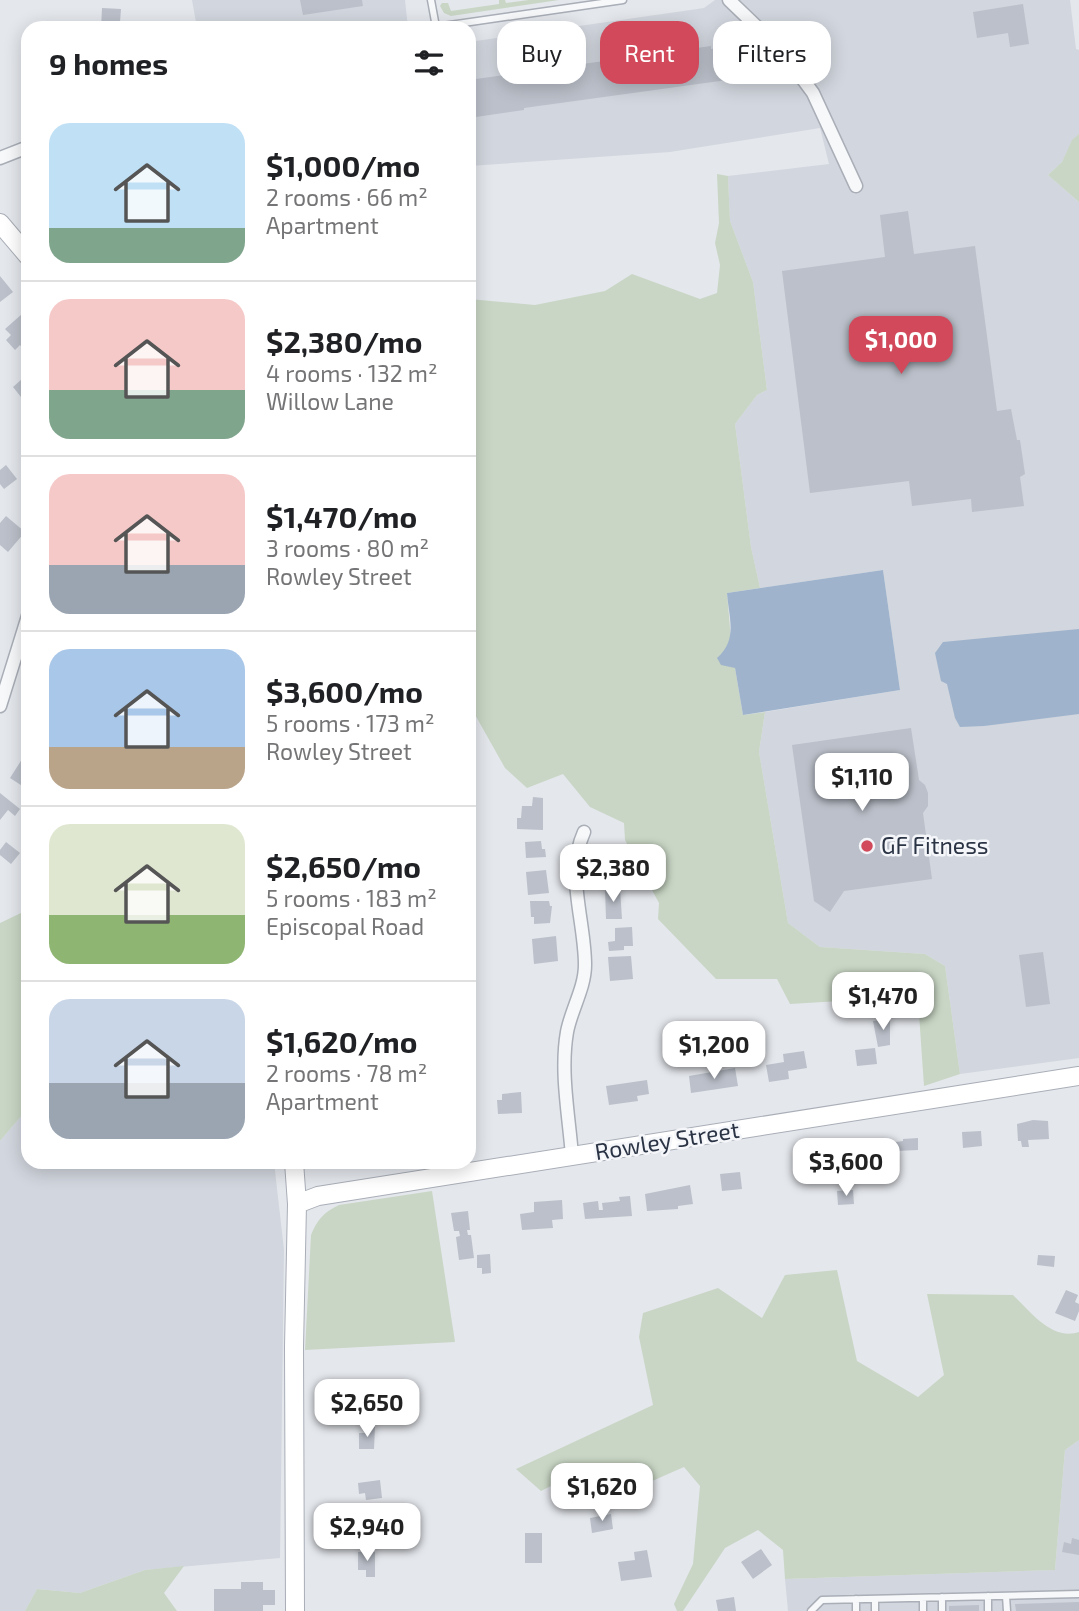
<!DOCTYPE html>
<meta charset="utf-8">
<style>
body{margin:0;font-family:"Exo 2",sans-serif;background:#f2f2f2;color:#202124;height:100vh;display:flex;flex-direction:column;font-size:26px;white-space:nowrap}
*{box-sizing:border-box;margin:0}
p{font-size:23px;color:#757577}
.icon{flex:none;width:38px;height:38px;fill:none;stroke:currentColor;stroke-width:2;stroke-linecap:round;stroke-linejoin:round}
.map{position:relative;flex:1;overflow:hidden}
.panel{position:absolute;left:21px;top:21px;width:455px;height:1148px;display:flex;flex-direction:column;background:#fff;border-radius:21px;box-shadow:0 4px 18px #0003}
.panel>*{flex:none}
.banner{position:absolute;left:497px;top:21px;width:476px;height:63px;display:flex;gap:14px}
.price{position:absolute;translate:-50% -60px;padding:0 16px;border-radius:14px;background:#fff;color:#222;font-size:23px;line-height:46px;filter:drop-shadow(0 2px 4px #0008)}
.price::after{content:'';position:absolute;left:50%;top:42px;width:21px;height:16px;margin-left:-10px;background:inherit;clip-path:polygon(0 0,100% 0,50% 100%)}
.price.selected{background:#d1495b;color:#fff}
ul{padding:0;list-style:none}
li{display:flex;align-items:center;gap:21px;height:175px;padding:0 28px}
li+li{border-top:2px solid #e0e0e0}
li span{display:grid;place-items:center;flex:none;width:196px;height:140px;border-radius:21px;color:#555}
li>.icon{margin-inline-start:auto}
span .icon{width:84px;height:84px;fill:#fffc;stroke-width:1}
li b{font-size:30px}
h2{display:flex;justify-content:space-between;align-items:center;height:84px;padding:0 28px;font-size:30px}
.tag{padding:0 24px;border-radius:21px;background:#fff;box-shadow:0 4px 18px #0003;font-size:24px;line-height:63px}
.tag.selected{background:#d1495b;color:#fff}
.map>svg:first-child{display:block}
.built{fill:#d2d6de}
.green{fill:#c9d6c5}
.water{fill:#9fb4cc}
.building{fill:#bbc0ca}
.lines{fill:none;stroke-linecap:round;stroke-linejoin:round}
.lane-casing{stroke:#a9aeb7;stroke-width:9}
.street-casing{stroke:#a9aeb7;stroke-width:15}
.secondary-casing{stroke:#a9aeb7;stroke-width:20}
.lane{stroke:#f7f8fa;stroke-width:6}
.street{stroke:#f7f8fa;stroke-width:12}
.secondary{stroke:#fff;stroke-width:18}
.poi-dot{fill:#d1495b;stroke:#f4f6f9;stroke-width:2.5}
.labels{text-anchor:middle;stroke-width:5;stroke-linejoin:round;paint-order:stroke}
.poi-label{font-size:23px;fill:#2b3445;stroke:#f4f6f9;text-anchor:start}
.street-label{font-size:23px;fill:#2b3445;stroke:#f4f6f9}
</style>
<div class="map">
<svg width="1079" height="1611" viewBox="0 0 1079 1611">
<rect width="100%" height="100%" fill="#e4e7ec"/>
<path class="built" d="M192 0H405L408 28H197Z
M715 0H1070L1076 49 1079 50V134L1072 141 1062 162 1048 175 1079 202V1058L960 1074 945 966 925 954 820 947 788 923 759 752 765 712 900 690 883 570 760 588 751 547 735 424 757 395 767 390 753 282 730 221 728 176 829 164 820 128 670 152 469 166V42L704 8Z
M28 1112V1162H274L284 1250 280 1558 145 1570 80 1593 37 1589 25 1611H0V1141L23 1114Z
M1079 1440V1611H788L785 1579 1055 1570 1065 1450Z"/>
<path class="green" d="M499 0H505L506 3 529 0H559L451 16 444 13 440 6 442 3H448L451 11 499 4Z
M1079 134V202L1048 175 1062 162 1072 140Z
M717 174 728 176 730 221 753 282 767 390 757 395 735 424 751 547 760 588 727 593 731 640 725 651 735 668 743 715 765 712 759 752 788 923 820 947 925 954 945 966 960 1074 924 1086 917 985 842 988 840 1001 790 1004 777 979H716L658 919 659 903 625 840 624 823 590 807 563 774 527 788 505 768 469 704V299L535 305 605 291 632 274 700 299 717 293 720 265 715 243 719 223Z
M28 904V1112L23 1114 0 1141V923L21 913Z
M432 1191 455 1342 305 1350 311 1235C317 1220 324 1212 339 1205Z
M837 1270 857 1361 918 1397 944 1375 927 1294 1013 1295C1030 1311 1052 1341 1079 1332V1440L1065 1450 1055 1570 785 1579 783 1550 758 1530 725 1548 683 1611H677L674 1604 693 1564 700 1486 684 1467 643 1485 601 1483 577 1473 541 1491 516 1469 653 1405 639 1337 643 1313 718 1288 762 1318 785 1275Z
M184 1566 164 1593 177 1611H25L37 1589 80 1593 145 1570Z"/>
<path class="water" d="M883 570 900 690 743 715 735 668 721 665 717 658C738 639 729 619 727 593Z
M1079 629V714L984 726 960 727 955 718 947 684 941 681 935 653 943 642Z"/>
<path class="building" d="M300 0H362L363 6 303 15Z
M1023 4 1029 44 1010 47 1008 33 977 38 973 12Z
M102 8 121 9 120 22H131L130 28H101Z
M711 46V49L733 46 736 69 726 71 727 80 524 108V110L469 118V80Z
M908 211 914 254 975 246 997 411 1011 409 1017 440H1020L1025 474 1020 477 1024 506 972 512 971 499 912 506 909 481 810 493 782 271 885 257 880 215Z
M0 276 13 292 0 302Z
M22 314 26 320 28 318V355L20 345 15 350 6 340 11 335 5 329Z
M22 379 28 386V400L25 402 13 387Z
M6 465 17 479 4 489 0 484V470Z
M6 516 25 532 8 552 0 545V523Z
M911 728 919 780 925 785 928 793V806L923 813 932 879 844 891 830 912 814 901 792 745Z
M24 756 28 758V780L24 787 10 778Z
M0 793 20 809 15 816 8 810 0 820Z
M533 797 543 798V830L517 829V818H521L522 806H532Z
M541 841 542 849H545L546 857 526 858 525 842Z
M6 842 20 853 11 864 0 855V850Z
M546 870 549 893 528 895 526 872Z
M620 888 622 919H606L605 889Z
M530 901H549L550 906H552L550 923 534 924V917H531Z
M632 927 633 946H624V950L609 951 608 942 615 941V928Z
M556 936 558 961 534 964 532 939Z
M1043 952 1050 1004 1026 1007 1019 955Z
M631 956 633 979 610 981 608 957Z
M890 1019V1045L878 1047 873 1021Z
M875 1048 877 1064 857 1066 855 1050Z
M804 1051 807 1068 788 1071 789 1079 769 1082 766 1065 784 1062 783 1054Z
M735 1068 738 1086 691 1093 689 1076Z
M647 1080 649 1094 637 1096 638 1101 609 1105 606 1086Z
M521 1092 522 1113 498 1114 497 1100H502V1094Z
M1033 1120 1048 1121 1049 1139 1028 1140 1029 1147H1022L1021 1141H1018L1017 1124Z
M981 1131 982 1146 963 1148 962 1132Z
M918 1138V1150L896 1151V1142L903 1141V1139Z
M867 1152 869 1169 848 1171 846 1154Z
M740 1172 742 1189 722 1191 720 1174Z
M690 1185 693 1204 678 1206V1209L647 1211 645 1194Z
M853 1190 854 1204 838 1205 837 1191Z
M630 1196 632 1216 585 1219 583 1203 598 1201 599 1210H603L602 1203 620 1201 619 1197Z
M562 1200 563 1219 552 1220 553 1228 522 1230 520 1214 534 1212V1202Z
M468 1211 470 1230H467L468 1235H471L474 1258 459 1260 456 1237 460 1236 459 1231H454L451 1213Z
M490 1254 491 1273 482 1274V1268H477V1255Z
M1038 1255 1055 1256 1054 1267 1037 1265Z
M1066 1290 1078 1295 1075 1302 1079 1304V1311L1075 1321 1055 1313Z
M375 1427 374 1449H359V1433H366V1428Z
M380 1480 382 1498 366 1500 365 1493 359 1494 358 1483Z
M611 1514 613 1529 592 1533 590 1518Z
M525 1533H542V1563H525Z
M374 1534H389L388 1549 373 1548Z
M1072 1538 1079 1540V1555L1062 1552 1064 1542 1071 1544Z
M761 1549 772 1565 753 1579 741 1562Z
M647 1550 652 1577 621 1581 618 1562 635 1560 634 1552Z
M358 1552H375V1577H366V1570H358Z
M241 1582H263V1590H275V1605H263V1611H214V1589H241Z
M734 1597 736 1611H718L716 1600Z
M1079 1602V1611H1016L1015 1604Z
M979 1605V1611H949V1606Z"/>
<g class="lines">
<defs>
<path id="lane" d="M431 0 436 27 623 0
M988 1596V1611
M1006 1596 1007 1611
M942 1597V1611
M923 1598V1611
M856 1599V1611
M875 1599V1611
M811 1611 822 1600 1079 1594"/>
<path id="street" d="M729 0 782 51 813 93 856 186
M0 158 28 147
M0 706 28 616
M572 1156C569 1116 560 1072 567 1032 571 1010 585 988 585 965 585 920 565 874 584 832"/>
<path id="secondary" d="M0 223 28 256
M294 1162 297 1204 294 1347 295 1611
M297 1204 318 1196 1079 1076"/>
</defs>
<use href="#lane" class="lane-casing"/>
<use href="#street" class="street-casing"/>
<use href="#secondary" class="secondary-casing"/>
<use href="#lane" class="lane"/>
<use href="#street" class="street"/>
<use href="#secondary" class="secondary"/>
</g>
<circle class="poi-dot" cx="867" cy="846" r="7"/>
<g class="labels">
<g class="poi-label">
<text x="881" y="854">GF Fitness</text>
</g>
<g class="street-label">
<text transform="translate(667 1141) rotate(-9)" y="8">Rowley Street</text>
</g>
</g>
</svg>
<b class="price selected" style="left:901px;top:376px">$1,000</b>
<b class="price" style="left:862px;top:813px">$1,110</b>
<b class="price" style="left:613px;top:904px">$2,380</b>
<b class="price" style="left:883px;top:1032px">$1,470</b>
<b class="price" style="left:714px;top:1081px">$1,200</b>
<b class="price" style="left:846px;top:1198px">$3,600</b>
<b class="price" style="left:367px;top:1439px">$2,650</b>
<b class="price" style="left:602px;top:1523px">$1,620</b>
<b class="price" style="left:367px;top:1563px">$2,940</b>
<div class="banner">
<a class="tag">Buy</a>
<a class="tag selected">Rent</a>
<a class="tag">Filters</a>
</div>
<section class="panel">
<h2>9 homes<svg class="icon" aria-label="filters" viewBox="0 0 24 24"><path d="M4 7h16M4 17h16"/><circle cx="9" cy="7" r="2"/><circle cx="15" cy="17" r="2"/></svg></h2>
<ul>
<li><span style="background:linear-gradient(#bfe0f5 75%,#7fa58c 0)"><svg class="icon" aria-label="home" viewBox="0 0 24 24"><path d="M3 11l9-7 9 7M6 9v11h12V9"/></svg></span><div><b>$1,000/mo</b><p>2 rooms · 66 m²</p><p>Apartment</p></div></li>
<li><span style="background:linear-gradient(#f6c9c9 65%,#7fa58c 0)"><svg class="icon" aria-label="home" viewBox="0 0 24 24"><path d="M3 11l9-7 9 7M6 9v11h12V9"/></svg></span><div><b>$2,380/mo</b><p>4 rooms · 132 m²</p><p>Willow Lane</p></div></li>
<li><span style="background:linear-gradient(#f6c9c9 65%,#9aa5b1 0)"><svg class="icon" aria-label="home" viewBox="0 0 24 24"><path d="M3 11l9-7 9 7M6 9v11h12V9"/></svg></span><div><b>$1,470/mo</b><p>3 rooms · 80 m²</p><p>Rowley Street</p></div></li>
<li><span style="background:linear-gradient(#a9c7e8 70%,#b9a48a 0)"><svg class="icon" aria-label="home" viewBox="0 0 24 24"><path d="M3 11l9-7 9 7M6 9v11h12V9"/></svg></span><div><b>$3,600/mo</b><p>5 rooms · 173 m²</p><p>Rowley Street</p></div></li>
<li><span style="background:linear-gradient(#dfe7d0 65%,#8fb573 0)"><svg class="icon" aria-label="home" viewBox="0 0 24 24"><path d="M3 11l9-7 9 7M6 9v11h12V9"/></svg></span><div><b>$2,650/mo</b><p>5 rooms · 183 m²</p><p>Episcopal Road</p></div></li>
<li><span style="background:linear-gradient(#c9d6e8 60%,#9aa5b1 0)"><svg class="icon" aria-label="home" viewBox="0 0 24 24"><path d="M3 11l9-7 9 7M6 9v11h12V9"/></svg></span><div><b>$1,620/mo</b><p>2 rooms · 78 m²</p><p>Apartment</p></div></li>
</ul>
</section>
</div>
